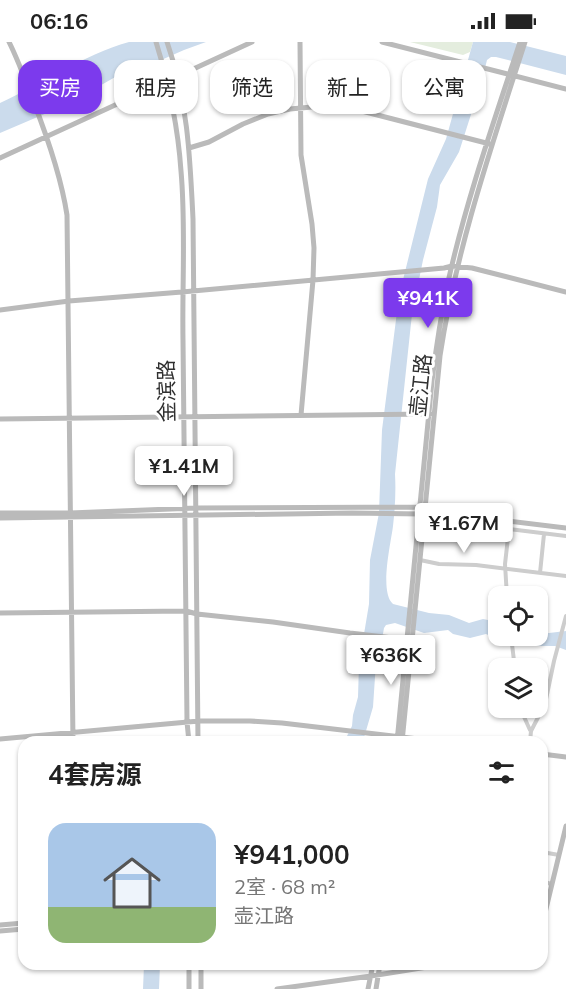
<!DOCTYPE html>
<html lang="zh">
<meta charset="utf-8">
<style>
body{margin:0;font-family:Mulish,"Noto Sans SC",sans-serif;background:#f6f6f6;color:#222;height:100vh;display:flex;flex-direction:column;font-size:22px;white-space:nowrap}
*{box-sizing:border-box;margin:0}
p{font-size:20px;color:#767676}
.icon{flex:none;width:33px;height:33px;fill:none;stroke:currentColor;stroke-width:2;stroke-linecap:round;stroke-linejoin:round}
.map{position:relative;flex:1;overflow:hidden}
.details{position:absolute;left:18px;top:694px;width:530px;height:234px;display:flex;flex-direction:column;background:#fff;border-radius:18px;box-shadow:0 2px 4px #0004}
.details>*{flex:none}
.banner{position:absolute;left:18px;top:18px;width:531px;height:54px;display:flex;gap:12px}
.tools{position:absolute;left:488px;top:544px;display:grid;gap:12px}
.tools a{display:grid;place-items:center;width:60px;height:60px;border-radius:12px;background:#fff;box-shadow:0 2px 4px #0004;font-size:30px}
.price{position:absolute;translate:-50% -51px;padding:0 14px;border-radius:6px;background:#fff;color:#222;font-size:20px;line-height:39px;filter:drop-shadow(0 2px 3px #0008)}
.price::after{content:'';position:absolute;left:50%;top:36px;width:18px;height:14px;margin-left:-9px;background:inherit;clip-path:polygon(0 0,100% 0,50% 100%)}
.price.active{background:#7c3aed;color:#fff}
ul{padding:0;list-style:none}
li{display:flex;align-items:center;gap:18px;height:150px;padding:0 30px}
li+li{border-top:2px solid #e0e0e0}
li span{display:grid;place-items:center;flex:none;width:168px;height:120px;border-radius:18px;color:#555}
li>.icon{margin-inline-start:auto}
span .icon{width:72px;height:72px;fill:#fffc;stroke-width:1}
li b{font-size:26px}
h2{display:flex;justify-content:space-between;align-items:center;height:72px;padding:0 30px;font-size:26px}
.chip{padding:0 21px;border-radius:18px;background:#fff;box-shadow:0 2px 4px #0004;font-size:21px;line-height:54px}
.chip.active{background:#7c3aed;color:#fff}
.status{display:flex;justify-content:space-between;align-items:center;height:42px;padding:0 30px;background:#fff;direction:ltr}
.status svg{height:16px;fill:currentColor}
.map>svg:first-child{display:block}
.green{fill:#e4edde}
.water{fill:#cbdbec}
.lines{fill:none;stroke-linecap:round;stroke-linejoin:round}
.street{stroke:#cdcdcd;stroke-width:4}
.secondary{stroke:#bababa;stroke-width:5}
.labels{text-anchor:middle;stroke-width:6;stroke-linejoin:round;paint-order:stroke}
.street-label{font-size:21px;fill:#303030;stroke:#fff}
</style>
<div class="status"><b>06:16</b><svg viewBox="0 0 49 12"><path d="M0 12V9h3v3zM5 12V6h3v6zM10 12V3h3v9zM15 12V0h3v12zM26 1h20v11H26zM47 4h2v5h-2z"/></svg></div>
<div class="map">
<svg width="566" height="947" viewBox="0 0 566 947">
<rect width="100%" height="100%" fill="#fff"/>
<path class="green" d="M410 0H473L470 10 463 13Z"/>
<path class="water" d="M129 0H206L184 8 143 26 117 34 68 62 0 91V61C43 41 83 13 129 0Z
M473 0H510L566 14V33L496 15H491L487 18 482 38 459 110 440 143 437 165 423 218 412 272 395 432C396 449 395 467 393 484 391 501 379 550 393 562L429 571 449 573 469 581 483 577 498 580V594H537V590L549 591 566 589V608L555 604H540L499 598 486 592 470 596 453 592 448 588 424 591 395 581 386 583 384 586 380 609 377 614 376 620 373 665 363 699V700H344L352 684 353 673 358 655 359 622 369 562 370 518 379 471 382 388 399 254 428 137 446 97Z
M144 923H160L159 947H143Z"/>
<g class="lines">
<path class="street" d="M420 518 439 522 476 523 566 534
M540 531 544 492
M507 555 505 522 509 487 566 494
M511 594 515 627
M520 666 530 688
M530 700 531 689 545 662 554 619 566 574
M542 810 559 813
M542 839 551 842"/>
<path class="secondary" d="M9 0C19 20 26 40 34 61 48 97 61 134 67 173L73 700
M156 0C169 42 178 85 181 129 186 185 182 242 183 298 185 425 185 553 187 680L189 700
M167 0C188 60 190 115 193 177L198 700
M300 0 301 113 312 182 314 206 313 238 301 373
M382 0 566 47
M189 106 209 100 243 82 268 72 290 67 323 64 354 67 490 102
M0 116 252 0
M0 268 69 259 182 250 444 226 452 224 472 226 566 250
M0 377 430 372
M425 469 566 486
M0 471H70L196 466 421 465
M0 476 352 471 421 472
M0 571 186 569 197 572 273 580 350 591 410 598
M0 697 199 679H250L282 681 444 700
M397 700 432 339C436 306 441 273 448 240 466 159 494 79 520 0
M402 700 440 314C456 207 492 103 525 0
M542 712 566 715
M542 879 545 871 566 784
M0 883 24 881
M0 889 24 887
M201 922V947
M189 947V922
M277 947 371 934 446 922
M368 947 373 922
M376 947 380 922"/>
</g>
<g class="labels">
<g class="street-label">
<text transform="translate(421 343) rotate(-84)" y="7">壶江路</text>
<text transform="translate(167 349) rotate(-91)" y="7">金滨路</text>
</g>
</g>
</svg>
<div class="tools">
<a><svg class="icon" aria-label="locate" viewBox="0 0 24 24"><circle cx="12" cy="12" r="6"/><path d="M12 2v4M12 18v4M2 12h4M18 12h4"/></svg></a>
<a><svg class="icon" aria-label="layers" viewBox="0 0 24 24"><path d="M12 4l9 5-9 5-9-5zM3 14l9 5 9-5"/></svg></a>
</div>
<b class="price active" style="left:428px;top:287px">¥941K</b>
<b class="price" style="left:184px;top:455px">¥1.41M</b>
<b class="price" style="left:464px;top:512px">¥1.67M</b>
<b class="price" style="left:391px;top:644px">¥636K</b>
<div class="banner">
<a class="chip active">买房</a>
<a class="chip">租房</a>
<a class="chip">筛选</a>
<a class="chip">新上</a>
<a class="chip">公寓</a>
</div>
<section class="details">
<h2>4套房源<svg class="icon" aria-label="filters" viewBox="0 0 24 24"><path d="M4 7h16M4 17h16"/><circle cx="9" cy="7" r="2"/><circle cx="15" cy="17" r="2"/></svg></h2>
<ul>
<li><span style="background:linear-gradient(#a9c7e8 70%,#8fb573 0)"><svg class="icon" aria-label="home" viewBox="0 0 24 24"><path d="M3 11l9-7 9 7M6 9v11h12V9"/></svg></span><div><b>¥941,000</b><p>2室 · 68 m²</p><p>壶江路</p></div></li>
</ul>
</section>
</div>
